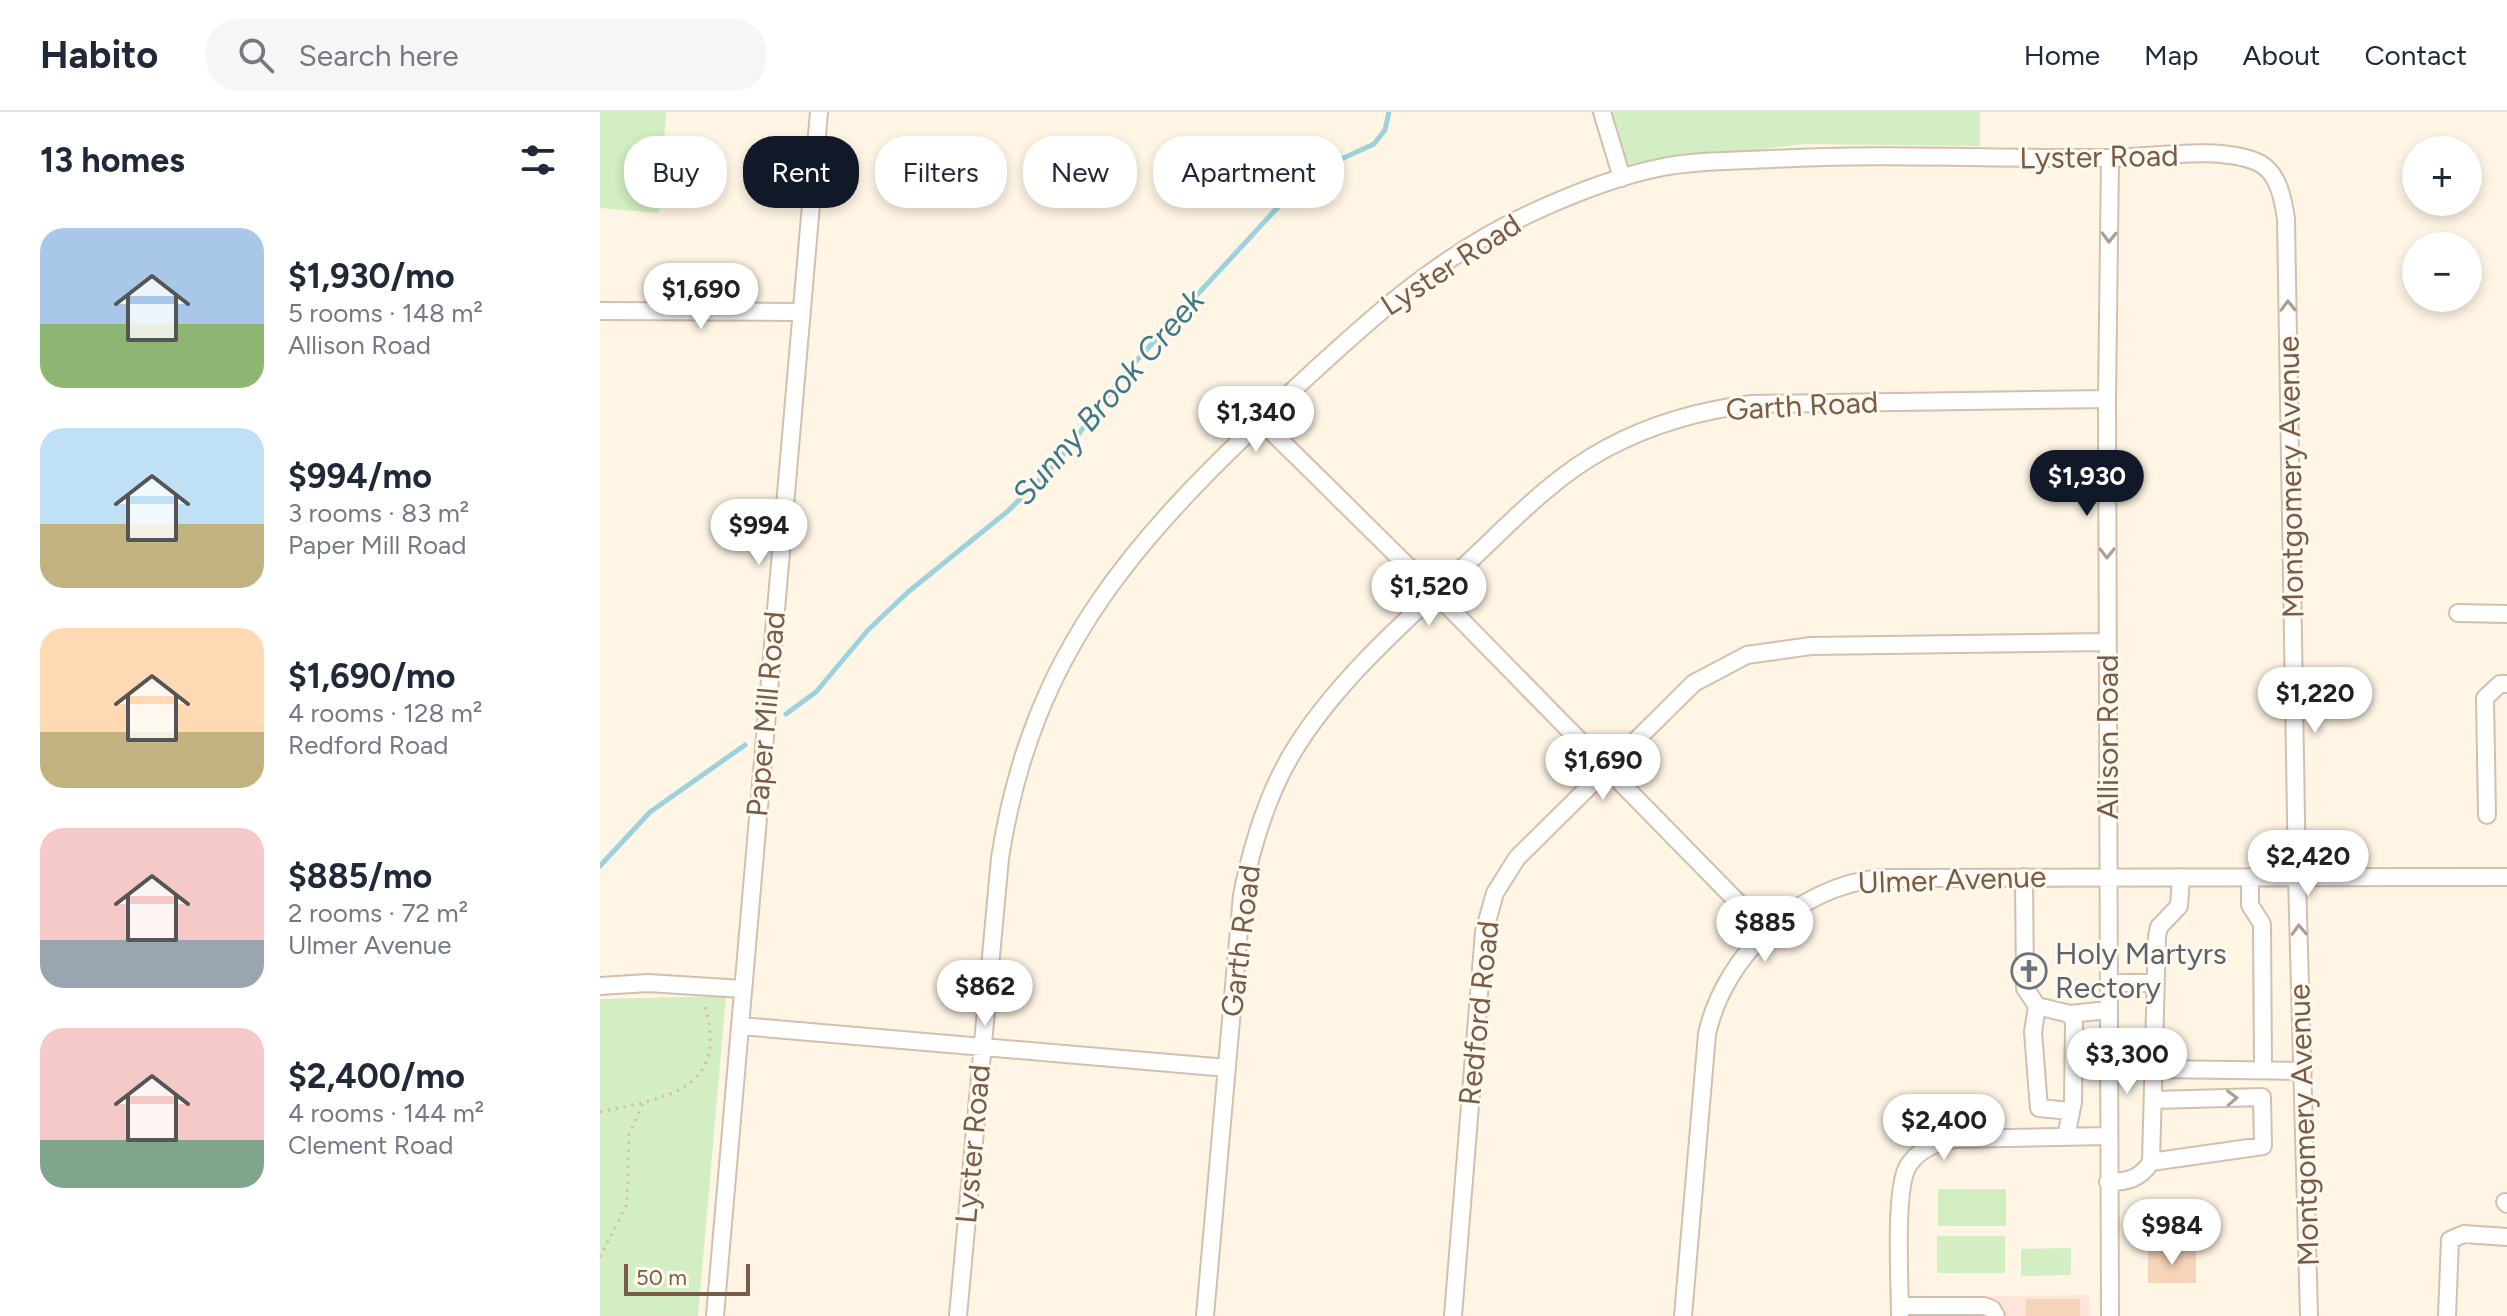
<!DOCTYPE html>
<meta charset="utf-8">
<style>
body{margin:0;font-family:Figtree,sans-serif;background:#f6f6f7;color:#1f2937;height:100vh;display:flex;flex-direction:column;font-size:30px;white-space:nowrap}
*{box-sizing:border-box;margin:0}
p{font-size:26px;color:#747a83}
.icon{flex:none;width:44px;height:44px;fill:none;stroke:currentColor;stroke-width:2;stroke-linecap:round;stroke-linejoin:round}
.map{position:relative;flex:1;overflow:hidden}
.side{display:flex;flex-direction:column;background:#fff;width:600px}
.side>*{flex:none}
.hud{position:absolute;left:24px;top:24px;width:760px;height:72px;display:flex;gap:16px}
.buttons{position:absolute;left:1802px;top:24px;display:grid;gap:16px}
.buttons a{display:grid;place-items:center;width:80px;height:80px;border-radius:50%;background:#fff;box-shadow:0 4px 12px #0003;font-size:40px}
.scale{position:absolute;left:24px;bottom:20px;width:126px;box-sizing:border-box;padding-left:8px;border:4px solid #7a5b47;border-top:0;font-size:22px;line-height:28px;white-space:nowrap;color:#7a5b47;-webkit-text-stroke:6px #fff9ee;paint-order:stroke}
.price{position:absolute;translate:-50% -68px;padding:0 18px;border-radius:28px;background:#fff;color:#222;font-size:26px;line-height:52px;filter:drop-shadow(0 2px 4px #0008)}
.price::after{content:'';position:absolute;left:50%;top:48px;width:24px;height:18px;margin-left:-12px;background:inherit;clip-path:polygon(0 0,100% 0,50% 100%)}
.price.active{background:#111827;color:#fff}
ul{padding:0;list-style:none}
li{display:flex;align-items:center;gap:24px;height:200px;padding:0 40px}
li span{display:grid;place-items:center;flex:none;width:224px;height:160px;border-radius:24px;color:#555}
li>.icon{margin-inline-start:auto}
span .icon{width:96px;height:96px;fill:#fffc;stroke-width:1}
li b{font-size:34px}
h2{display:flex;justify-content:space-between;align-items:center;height:96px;padding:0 40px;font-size:34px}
.tag{padding:0 28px;border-radius:32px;background:#fff;box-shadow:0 4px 12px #0003;font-size:28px;line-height:72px}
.tag.active{background:#111827;color:#fff}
header{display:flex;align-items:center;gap:48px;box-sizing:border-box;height:112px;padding:0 40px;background:#fff;border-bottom:2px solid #e0e1e3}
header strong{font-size:38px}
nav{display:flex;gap:44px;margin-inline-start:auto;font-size:28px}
.search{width:560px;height:72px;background:#f6f6f7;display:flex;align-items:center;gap:20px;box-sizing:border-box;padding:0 28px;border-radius:32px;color:#747a83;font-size:30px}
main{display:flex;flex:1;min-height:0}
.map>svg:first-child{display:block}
.commercial{fill:#ffe5d9}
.green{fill:#d2eec2}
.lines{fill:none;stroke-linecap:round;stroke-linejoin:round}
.stream{stroke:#9dd1dd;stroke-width:5}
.building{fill:#f6d4ba}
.minor-casing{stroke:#d4bfad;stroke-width:20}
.path{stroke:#dcb79d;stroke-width:3;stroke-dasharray:2 6;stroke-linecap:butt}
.minor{stroke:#fff;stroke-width:16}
.oneway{stroke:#af9d91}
.labels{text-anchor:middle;stroke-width:6;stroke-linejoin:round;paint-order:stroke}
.street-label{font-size:30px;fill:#7a5b47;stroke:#fff9ee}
.worship-label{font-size:30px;fill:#5b616d;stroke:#fff9ee;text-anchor:start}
.water-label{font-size:32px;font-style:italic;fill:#3b7988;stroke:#fff9ee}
</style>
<header>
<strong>Habito</strong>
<div class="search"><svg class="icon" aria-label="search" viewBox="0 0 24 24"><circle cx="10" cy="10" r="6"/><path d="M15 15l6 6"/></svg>Search here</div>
<nav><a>Home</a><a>Map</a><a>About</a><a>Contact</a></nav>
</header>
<main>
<section class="side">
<h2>13 homes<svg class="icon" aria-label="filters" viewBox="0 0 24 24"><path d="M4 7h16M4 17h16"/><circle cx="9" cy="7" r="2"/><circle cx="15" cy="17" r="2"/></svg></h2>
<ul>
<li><span style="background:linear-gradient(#a9c7e8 60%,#8fb573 0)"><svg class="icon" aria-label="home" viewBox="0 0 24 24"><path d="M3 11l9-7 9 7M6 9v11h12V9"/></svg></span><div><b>$1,930/mo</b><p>5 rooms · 148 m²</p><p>Allison Road</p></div></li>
<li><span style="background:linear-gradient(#bfe0f5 60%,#c2b280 0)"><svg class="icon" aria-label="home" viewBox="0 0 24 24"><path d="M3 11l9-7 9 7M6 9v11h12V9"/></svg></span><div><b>$994/mo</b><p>3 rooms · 83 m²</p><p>Paper Mill Road</p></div></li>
<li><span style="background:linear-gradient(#ffd9b3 65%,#c2b280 0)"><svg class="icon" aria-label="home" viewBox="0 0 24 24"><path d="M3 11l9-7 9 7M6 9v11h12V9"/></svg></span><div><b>$1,690/mo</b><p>4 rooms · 128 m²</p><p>Redford Road</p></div></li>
<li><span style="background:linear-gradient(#f6c9c9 70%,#9aa5b1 0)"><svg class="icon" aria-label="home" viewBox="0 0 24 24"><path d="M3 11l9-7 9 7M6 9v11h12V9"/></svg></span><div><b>$885/mo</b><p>2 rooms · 72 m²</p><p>Ulmer Avenue</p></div></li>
<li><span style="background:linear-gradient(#f6c9c9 70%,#7fa58c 0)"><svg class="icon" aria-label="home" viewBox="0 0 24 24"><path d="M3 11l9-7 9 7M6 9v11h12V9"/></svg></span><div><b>$2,400/mo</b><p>4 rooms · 144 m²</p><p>Clement Road</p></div></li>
</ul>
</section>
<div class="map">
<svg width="1907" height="1204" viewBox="0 0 1907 1204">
<rect width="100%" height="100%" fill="#fef5e5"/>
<path class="commercial" d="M1489 1183V1204H1317V1185Z"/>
<path class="green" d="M0 0H66L59 101 0 96Z
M1011 0H1380V34L1205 32 1026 54Z
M126 884 98 1204H0V887Z
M1338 1077H1406V1114H1338Z
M1337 1124H1405V1161H1337Z
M1471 1136V1163L1421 1164V1137Z"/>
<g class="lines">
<path class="stream" d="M186 602 216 580 268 518 308 480 408 399 459 348 525 261 679 94 737 49 774 32 785 18 789 0
M0 754 50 700 145 633"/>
</g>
<path class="building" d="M1548 1139H1596V1171H1548Z
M1426 1187H1480V1204H1426Z"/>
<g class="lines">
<defs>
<path id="minor" d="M1002 0 1022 66
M0 199 202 200
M661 309 835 481 1167 820
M1858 501 1907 502
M1887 703 1885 586 1900 572H1907
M1424 765 1425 876 1437 894 1470 902 1474 910 1473 990 1466 1025
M1650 765V793L1662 812 1663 958
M1508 871H1556
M0 874 48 871 143 877
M1437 894 1433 920 1439 996 1470 999
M1470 902 1508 898
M140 914 627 956
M1554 957 1703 959
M1551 1050 1663 1034 1662 985 1554 988
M1508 1070C1527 1070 1540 1067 1551 1050L1557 824 1559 815 1579 794 1581 765
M1905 1090 1907 1092
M1300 1194H1384L1392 1197 1396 1204
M115 1204 219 0
M358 1204 400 746C433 534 539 423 689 282 764 212 835 146 929 102 972 82 1017 64 1063 55 1099 48 1136 49 1172 47 1283 41 1395 47 1507 46 1550 46 1617 33 1657 50 1678 59 1683 86 1686 107L1697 765 1709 1204
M605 1204 642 783C652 733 667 683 693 640 737 567 813 502 875 444 916 405 956 363 1007 336 1052 312 1101 298 1152 292L1507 287
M853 1204 884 820 895 781 917 746 1094 571 1147 543 1211 534 1507 530
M1083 1204 1107 922C1125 842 1198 774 1281 766L1907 765
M1300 1204C1300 1173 1294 1077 1308 1054 1318 1038 1337 1030 1355 1027L1507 1024
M1510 1204 1507 287 1510 47
M1847 1204 1850 1128 1864 1122 1907 1125"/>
</defs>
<use href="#minor" class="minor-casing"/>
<path class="path" d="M0 1000C66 985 131 980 104 890
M0 1145 27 1092 29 1023 43 991"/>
<use href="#minor" class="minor"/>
</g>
<defs><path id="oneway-chevron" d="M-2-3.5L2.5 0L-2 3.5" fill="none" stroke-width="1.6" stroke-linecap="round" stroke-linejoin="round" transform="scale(2)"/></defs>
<g class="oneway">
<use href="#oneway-chevron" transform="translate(1509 125) rotate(91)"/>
<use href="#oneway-chevron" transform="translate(1688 194) rotate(-91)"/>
<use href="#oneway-chevron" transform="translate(1507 441) rotate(90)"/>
<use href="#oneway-chevron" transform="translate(1699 818) rotate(-92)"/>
<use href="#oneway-chevron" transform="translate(1632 986) rotate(-2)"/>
</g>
<defs>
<symbol id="church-ring" viewBox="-11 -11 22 22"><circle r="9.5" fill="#fff9ee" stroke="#6b7280" stroke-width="1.5"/><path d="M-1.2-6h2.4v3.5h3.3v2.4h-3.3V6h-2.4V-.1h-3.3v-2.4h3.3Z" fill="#6b7280"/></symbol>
</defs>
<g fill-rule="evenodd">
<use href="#church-ring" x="1409" y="839" width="40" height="40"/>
</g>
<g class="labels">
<g class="street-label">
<text transform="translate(1499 45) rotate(-1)" y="10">Lyster Road</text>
<text transform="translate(851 153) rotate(-33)" y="10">Lyster Road</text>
<text transform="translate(1202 294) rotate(-3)" y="10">Garth Road</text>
<text transform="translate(1691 365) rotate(-91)" y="10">Montgomery Avenue</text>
<text transform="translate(166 602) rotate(-85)" y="10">Paper Mill Road</text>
<text transform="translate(1508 625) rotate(-90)" y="10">Allison Road</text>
<text transform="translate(1352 768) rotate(-2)" y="10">Ulmer Avenue</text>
<text transform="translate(641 829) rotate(-83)" y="10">Garth Road</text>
<text transform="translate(879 901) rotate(-84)" y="10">Redford Road</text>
<text transform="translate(1704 1013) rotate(-92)" y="10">Montgomery Avenue</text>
<text transform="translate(373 1032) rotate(-85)" y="10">Lyster Road</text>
</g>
<g class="worship-label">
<text x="1455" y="852">Holy Martyrs<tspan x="1455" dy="34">Rectory</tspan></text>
</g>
<g class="water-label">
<text transform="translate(508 285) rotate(-49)" y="11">Sunny Brook Creek</text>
</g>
</g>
</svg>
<div class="buttons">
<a>+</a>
<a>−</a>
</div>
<div class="scale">50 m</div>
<b class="price" style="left:101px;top:219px">$1,690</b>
<b class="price" style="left:656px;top:342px">$1,340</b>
<b class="price active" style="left:1487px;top:406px">$1,930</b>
<b class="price" style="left:159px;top:455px">$994</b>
<b class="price" style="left:829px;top:516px">$1,520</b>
<b class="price" style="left:1715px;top:623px">$1,220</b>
<b class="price" style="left:1003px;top:690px">$1,690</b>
<b class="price" style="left:1708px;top:786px">$2,420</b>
<b class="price" style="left:1165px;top:852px">$885</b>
<b class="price" style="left:385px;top:916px">$862</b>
<b class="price" style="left:1527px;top:984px">$3,300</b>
<b class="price" style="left:1344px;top:1050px">$2,400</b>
<b class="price" style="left:1572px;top:1155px">$984</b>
<div class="hud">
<a class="tag">Buy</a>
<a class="tag active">Rent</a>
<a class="tag">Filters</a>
<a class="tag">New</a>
<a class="tag">Apartment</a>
</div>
</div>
</main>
